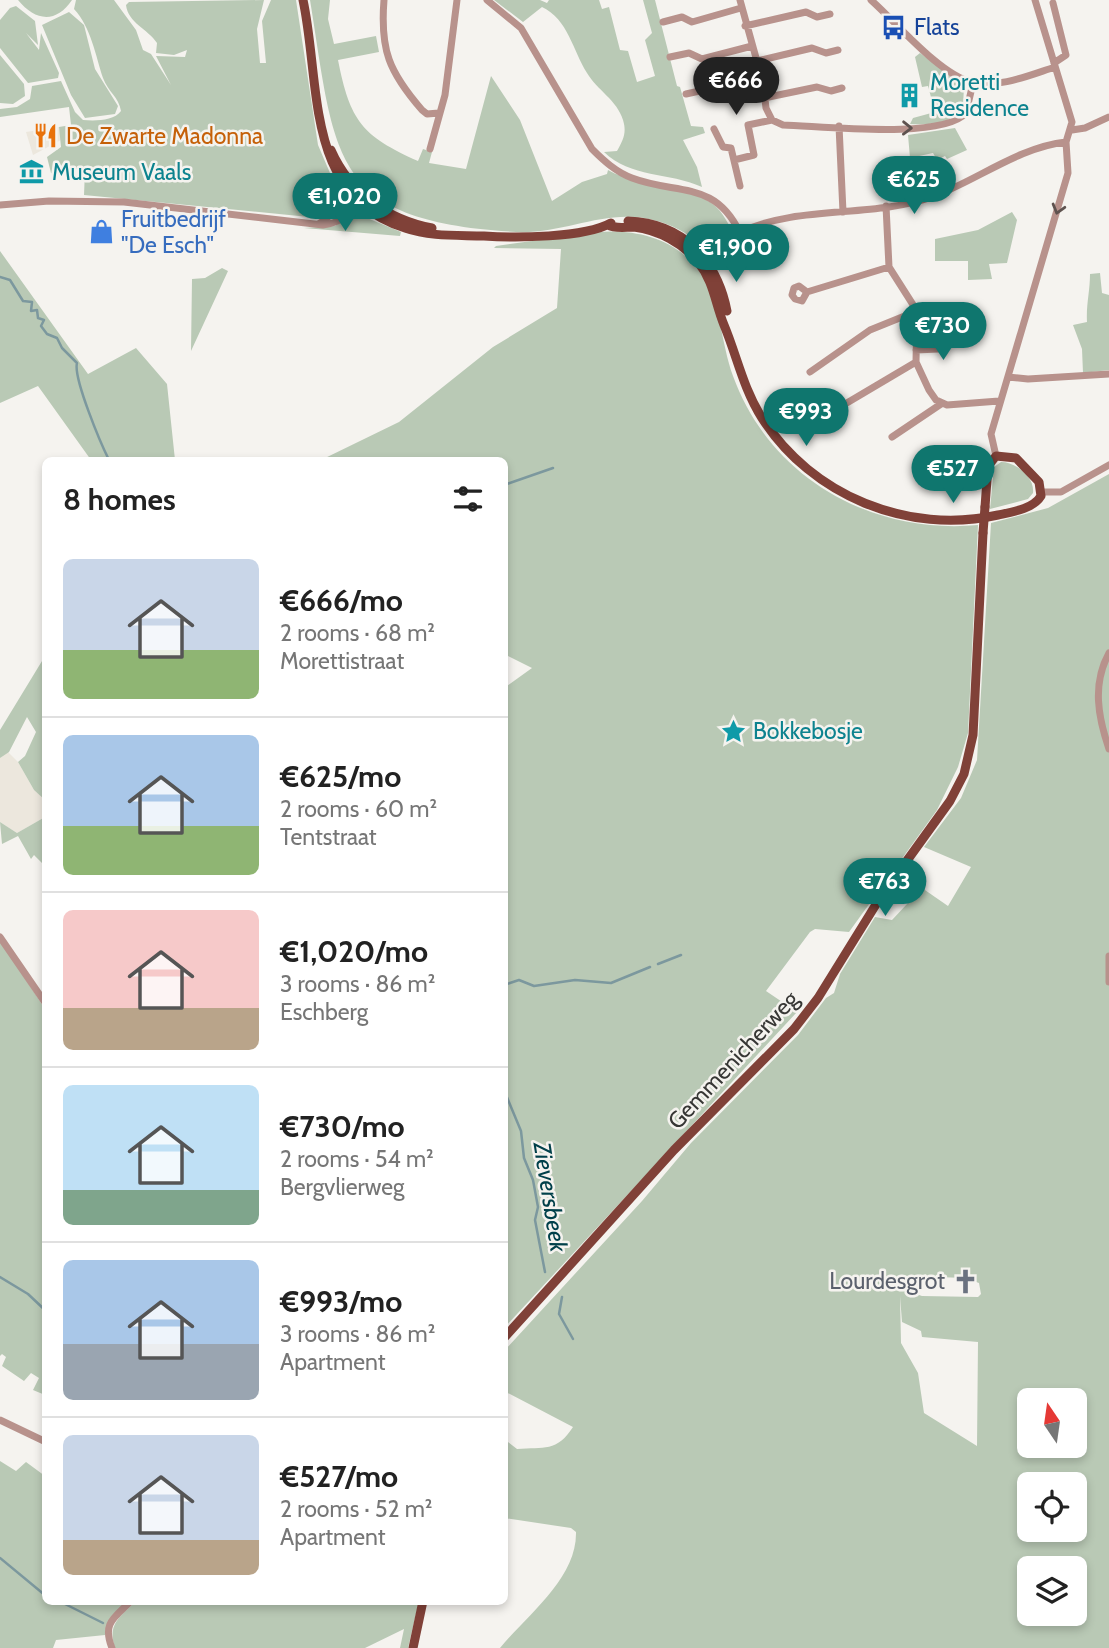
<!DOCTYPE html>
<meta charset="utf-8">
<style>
body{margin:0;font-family:Cabin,sans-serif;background:#f6f6f6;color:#222;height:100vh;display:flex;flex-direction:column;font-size:26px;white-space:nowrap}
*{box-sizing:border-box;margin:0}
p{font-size:23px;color:#767676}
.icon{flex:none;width:38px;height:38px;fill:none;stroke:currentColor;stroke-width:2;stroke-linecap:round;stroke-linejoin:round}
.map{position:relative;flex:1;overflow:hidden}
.details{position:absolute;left:42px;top:457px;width:466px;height:1148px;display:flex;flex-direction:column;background:#fff;border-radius:10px;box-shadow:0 4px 10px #0003}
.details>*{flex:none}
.needle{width:46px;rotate:347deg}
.fabs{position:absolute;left:1017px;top:1388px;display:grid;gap:14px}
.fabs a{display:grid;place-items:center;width:70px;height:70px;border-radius:10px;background:#fff;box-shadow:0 4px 10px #0003;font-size:35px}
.price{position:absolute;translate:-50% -60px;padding:0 16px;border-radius:24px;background:#0f766e;color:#fff;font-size:23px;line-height:46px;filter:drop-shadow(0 2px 4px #0008)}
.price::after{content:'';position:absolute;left:50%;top:42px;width:21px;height:16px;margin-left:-10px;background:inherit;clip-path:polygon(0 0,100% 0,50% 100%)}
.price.on{background:#222;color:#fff}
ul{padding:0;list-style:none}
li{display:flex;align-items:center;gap:21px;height:175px;padding:0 21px}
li+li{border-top:2px solid #e0e0e0}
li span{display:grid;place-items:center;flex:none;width:196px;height:140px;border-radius:10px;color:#555}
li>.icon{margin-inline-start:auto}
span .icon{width:84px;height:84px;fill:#fffc;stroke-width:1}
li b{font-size:30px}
h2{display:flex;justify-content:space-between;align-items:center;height:84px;padding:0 21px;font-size:30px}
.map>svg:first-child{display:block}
.built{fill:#ece7dd}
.green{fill:#b9c9b5;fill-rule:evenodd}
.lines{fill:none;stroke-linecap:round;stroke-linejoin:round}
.stream{stroke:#7c989e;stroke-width:2.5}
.minor{stroke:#b8928c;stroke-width:7}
.major{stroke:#804138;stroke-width:9}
.major-bridge{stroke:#804138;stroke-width:9}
.oneway{stroke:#5e524f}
.labels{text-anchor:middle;stroke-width:5;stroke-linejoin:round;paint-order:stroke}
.transit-label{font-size:23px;fill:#164399;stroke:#f5f3ef;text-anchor:start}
.culture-label{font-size:23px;fill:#0d838f;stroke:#f5f3ef;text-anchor:start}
.food-label{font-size:23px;fill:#c56008;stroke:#f5f3ef;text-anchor:start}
.shop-label{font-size:23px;fill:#366cbe;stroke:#f5f3ef;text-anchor:start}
.street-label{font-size:23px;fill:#373735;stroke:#f5f3ef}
.worship-label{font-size:23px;fill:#5b616d;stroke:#f5f3ef;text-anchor:end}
.water-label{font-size:24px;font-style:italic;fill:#00404a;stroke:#f5f3ef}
</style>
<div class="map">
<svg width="1109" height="1648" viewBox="0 0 1109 1648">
<rect width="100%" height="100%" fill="#f5f3ef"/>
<path class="built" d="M59 127 61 140 33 155 26 132Z
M7 751 18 762 34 790 46 800 45 817 17 833 0 822V758Z"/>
<path class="green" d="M18 0H72C56 24 35 21 18 0Z
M76 0H114L136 30 143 50 151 54 171 85 156 56 185 57 187 50 174 55 156 53 157 43C148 29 128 23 126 5L129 2 264 0 257 29 260 63H266L262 21 271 0H296L318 145 342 201 319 216 309 217 84 195 85 170 79 168 60 176 51 173 47 157 61 147 59 127 71 125 69 107 0 117V109L17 107 30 99 32 86 61 81 75 112 83 120C95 121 114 121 121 111 119 97 108 92 103 78 96 57 91 27 74 9Z
M310 0H330L328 19 334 44 376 36 379 52 338 60C350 121 362 136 418 161L423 149 432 152 429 163 466 169 491 76 520 120 552 201 582 182 607 174 608 170C639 188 699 184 720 211 725 217 728 224 732 230L729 233 725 229 712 238 716 243 707 247C698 246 692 238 685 233 670 224 652 218 635 217 595 214 559 234 516 232 330 221 336 160 310 0Z
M494 0H540L547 3 549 0H599L602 9 609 7 620 50 628 51 637 82 655 76 645 40 652 33 643 0H655L677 86 680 87 691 126 703 127 705 133 683 140 697 167 702 187C669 172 630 178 604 152L617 151C623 140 627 133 623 120 617 100 597 90 587 73 573 51 568 19 542 7L523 22Z
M16 6 35 21 38 45 26 33 39 50 41 33 59 73 58 78 28 83 0 48V20L10 8Z
M69 12 84 25 95 69 118 106 115 114 85 118 71 95 42 25Z
M920 53 964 86 963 107C954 124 928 125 910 124L913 118 935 112 928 86 922 87 915 57Z
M0 55 24 84 25 96 13 104 0 103Z
M955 128 967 150 947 159 945 156 937 160 933 153 910 158 908 135Z
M1012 212 1017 220 1007 263 989 264 992 279 968 280V261H935V239L978 230Z
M355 213 401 232 400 236 304 228 335 226Z
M598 232C638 229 678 239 701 274 721 304 721 343 733 376 770 478 872 535 978 525L968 733 958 767 937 810 849 932 815 929 810 932 766 991 797 1012 504 1328V688L532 668 504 654V460H321L399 422 493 347 557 308 561 249 494 248 496 246Z
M0 251 88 374 136 348 167 384 175 460H91L38 386 0 403Z
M222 268 228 271 191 351 192 279 205 278Z
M1100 273 1102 293 1109 295V370L1083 373 1082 349 1073 325 1087 322C1086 305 1090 291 1090 274Z
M1001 462C1016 462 1035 477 1033 493L1028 499 990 509 994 467Z
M1109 474V1648H500C528 1614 577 1578 576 1532L571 1528 504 1518V1439L517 1449C544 1447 557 1452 573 1427L504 1391V1351L642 1201 691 1143 798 1035 826 998 834 993 840 974 875 917 892 920 922 888 948 906 971 867 924 847 961 798 977 760 991 523 1048 508ZM910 1276 965 1278 979 1283 981 1294 978 1297 922 1296 904 1290 905 1277ZM900 1296 902 1322 921 1331 922 1337 978 1342 977 1446 924 1413 918 1373 901 1343ZM1029 1400H1074V1446H1029ZM1029 1484H1074V1530H1029ZM1029 1568H1074V1614H1029Z
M42 661 46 666 45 800 34 790 18 762 25 756 36 732 27 717 9 752 0 758V730Z
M45 817V866L34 855 31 859 18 836 2 844 0 822 17 833Z
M0 940 45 1009V1395L33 1390 39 1378 31 1373 24 1381 2 1366 6 1357 2 1354 0 1356Z
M0 1461 16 1471 26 1462 45 1476 46 1601H128L106 1626 105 1635 56 1640 53 1648H0Z
M136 1601H419L408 1648H400L404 1629 365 1648H115C107 1624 120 1617 136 1601Z"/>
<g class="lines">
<path class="stream" d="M0 277 10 280 23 301 32 302 31 311 37 310 38 318 44 320 41 326 47 334 57 338 62 348 77 363C73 378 101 444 109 460
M504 485 553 468
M658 964 681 955
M504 985 519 980 534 986 575 980 611 983 650 967
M504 1090 521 1131 524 1158 533 1180 538 1207 535 1220 545 1272
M0 1277 28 1294 46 1311
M562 1297 559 1314 573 1339
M0 1558 46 1596
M59 1601 103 1623"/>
<path class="minor" d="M384 0C380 50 389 72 422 110L427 114 439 113
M487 0 521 28 592 149C604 161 616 172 632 178 677 195 715 180 740 233
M740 0 763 83 766 108 772 120
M871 0C896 22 939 74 971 82 998 89 1030 75 1055 67
M1035 0 1072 122 1066 142
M1053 3 1066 55 1054 63
M663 22 682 17 692 22 741 8
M745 26 806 12 817 17 830 14
M670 57 689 53 702 59 752 46
M757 61 812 48 826 53 838 50
M686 94 704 90 716 95 763 83
M764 98 817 87 831 91 842 88
M839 126 843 212
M714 129 723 147 731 148 740 186
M1072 130 1085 128 1109 117
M430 149 445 95 457 0
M734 160 754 155 748 125 772 120 783 125C822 126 942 140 966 113L973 83
M0 205 49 201 124 202 323 225C340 223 357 212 361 194 350 197 331 216 320 223
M886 206 889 267 917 311 916 362 929 390 936 400 947 405 999 401
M703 261C715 251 727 239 741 232 798 205 872 218 932 197 976 181 1019 147 1066 142
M807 292 799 286 794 288 792 295 795 299 802 301 807 292 889 267
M916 350 938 349 953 336
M810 372 870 330 917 311
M1008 377 1028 379 1109 374
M840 407 916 362
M892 437 941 404
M996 456 991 434 1068 173 1066 142
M1041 492H1061L1109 465
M1109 653C1092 684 1098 717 1109 749
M0 937 46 1004
M1109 956V982
M0 1420 46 1442
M112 1648C102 1623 114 1618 131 1601"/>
<path class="major" d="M303 0C321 83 304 197 405 228 431 237 457 235 484 236 515 238 584 238 611 223
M331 150C350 193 387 219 432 228
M628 221C683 223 717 260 727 311
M608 225C615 229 625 227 634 227 658 230 683 243 698 262 714 282 715 303 724 325 737 356 743 388 762 418 812 496 908 535 998 515 1012 512 1033 509 1041 496L1039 482 1016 458 996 456 988 466 985 507
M504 1338 674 1150 794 1029 818 998 880 898 950 801 964 774 973 735 983 533
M413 1648 423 1601"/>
<path class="major-bridge" d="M983 533 985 507"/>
</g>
<defs><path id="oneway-chevron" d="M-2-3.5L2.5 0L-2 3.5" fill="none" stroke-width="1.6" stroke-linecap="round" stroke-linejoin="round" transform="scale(1.75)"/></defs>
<g class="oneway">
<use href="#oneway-chevron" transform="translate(907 128) rotate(1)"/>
<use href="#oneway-chevron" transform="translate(1058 209) rotate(106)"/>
</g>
<defs>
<symbol id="bus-bare" viewBox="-9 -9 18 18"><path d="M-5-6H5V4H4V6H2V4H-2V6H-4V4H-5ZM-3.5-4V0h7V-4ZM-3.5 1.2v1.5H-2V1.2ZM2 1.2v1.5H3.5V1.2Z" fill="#1a4fb4" stroke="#f5f3ef" stroke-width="2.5" paint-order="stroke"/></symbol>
<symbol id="building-bare" viewBox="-9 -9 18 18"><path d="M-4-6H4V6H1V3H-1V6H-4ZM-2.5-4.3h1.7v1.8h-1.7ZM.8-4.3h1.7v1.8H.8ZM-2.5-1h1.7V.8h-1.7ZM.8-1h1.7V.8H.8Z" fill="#0f9aa8" stroke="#f5f3ef" stroke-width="2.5" paint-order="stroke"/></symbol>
<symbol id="restaurant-bare" viewBox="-9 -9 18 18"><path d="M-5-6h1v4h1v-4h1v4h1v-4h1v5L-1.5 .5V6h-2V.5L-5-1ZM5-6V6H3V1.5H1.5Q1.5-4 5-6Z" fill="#e8710a" stroke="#f5f3ef" stroke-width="2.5" paint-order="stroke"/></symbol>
<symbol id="museum-bare" viewBox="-9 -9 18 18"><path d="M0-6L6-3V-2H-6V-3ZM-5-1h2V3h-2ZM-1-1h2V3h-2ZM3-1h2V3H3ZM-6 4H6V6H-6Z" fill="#0f9aa8" stroke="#f5f3ef" stroke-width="2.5" paint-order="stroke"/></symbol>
<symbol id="shop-bare" viewBox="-9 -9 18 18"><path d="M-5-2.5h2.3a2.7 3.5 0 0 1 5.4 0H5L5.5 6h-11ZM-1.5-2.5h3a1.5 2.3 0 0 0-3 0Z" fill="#3f7fe0" stroke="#f5f3ef" stroke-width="2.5" paint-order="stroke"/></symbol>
<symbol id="sight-bare" viewBox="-9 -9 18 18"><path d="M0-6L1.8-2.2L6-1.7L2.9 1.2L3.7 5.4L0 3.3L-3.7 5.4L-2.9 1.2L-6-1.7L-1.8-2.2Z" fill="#0f9aa8" stroke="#f5f3ef" stroke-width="2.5" paint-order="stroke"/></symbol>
<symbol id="church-bare" viewBox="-9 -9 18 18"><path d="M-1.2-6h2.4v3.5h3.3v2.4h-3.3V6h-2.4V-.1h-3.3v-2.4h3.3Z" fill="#6b7280" stroke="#f5f3ef" stroke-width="2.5" paint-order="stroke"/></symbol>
</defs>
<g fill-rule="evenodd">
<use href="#bus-bare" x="876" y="10" width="35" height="35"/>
<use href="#building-bare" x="892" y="78" width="35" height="35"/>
<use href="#restaurant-bare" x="28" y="118" width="35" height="35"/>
<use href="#museum-bare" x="14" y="154" width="35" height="35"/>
<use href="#shop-bare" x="84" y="214" width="35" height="35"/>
<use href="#sight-bare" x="716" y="714" width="35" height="35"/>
<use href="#church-bare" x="948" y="1264" width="35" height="35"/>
</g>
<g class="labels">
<g class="transit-label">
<text x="914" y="35">Flats</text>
</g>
<g class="culture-label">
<text x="930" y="90">Moretti<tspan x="930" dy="26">Residence</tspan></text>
<text x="52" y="180">Museum Vaals</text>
<text x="753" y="739">Bokkebosje</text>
</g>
<g class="food-label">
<text x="66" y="144">De Zwarte Madonna</text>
</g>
<g class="shop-label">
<text x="121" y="227">Fruitbedrijf<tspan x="121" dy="26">"De Esch"</tspan></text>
</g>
<g class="street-label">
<text transform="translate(733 1060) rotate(-47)" y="8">Gemmenicherweg</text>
</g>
<g class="worship-label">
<text x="945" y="1289">Lourdesgrot</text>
</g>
<g class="water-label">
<text transform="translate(550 1197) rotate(81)" y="8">Zieversbeek</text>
</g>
</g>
</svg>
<div class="fabs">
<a><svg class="needle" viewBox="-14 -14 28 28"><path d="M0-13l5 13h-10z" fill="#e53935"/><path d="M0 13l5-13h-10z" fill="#767676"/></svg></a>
<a><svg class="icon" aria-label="locate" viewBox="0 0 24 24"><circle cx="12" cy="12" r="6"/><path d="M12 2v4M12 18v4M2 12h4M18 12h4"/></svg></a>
<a><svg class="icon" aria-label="layers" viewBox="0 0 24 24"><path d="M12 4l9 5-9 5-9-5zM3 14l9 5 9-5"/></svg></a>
</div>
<b class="price on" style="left:736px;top:117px">€666</b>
<b class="price" style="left:914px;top:216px">€625</b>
<b class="price" style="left:345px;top:233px">€1,020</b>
<b class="price" style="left:736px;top:284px">€1,900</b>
<b class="price" style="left:943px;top:362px">€730</b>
<b class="price" style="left:806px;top:448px">€993</b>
<b class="price" style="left:953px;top:505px">€527</b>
<b class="price" style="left:885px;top:918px">€763</b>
<section class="details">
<h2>8 homes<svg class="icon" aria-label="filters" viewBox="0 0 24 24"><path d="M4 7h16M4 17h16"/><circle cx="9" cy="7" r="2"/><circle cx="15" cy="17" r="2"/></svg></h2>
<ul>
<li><span style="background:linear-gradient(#c9d6e8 65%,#8fb573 0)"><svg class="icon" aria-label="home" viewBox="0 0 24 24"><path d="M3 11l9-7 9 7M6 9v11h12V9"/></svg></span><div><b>€666/mo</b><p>2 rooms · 68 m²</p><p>Morettistraat</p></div></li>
<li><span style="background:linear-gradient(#a9c7e8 65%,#8fb573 0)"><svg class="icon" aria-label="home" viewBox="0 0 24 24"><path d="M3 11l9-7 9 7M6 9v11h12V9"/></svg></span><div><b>€625/mo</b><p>2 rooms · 60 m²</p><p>Tentstraat</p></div></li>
<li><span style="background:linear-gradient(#f6c9c9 70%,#b9a48a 0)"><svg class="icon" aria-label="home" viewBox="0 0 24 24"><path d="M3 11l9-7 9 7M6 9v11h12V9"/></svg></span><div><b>€1,020/mo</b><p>3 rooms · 86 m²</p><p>Eschberg</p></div></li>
<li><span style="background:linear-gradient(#bfe0f5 75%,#7fa58c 0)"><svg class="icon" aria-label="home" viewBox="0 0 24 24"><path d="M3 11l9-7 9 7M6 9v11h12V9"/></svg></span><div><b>€730/mo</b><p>2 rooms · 54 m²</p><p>Bergvlierweg</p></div></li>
<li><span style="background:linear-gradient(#a9c7e8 60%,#9aa5b1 0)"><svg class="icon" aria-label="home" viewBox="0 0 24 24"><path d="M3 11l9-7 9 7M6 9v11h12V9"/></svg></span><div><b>€993/mo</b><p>3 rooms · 86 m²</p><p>Apartment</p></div></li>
<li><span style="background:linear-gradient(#c9d6e8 75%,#b9a48a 0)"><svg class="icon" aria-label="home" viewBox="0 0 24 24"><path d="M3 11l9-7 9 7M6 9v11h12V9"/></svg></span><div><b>€527/mo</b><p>2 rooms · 52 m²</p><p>Apartment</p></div></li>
</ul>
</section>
</div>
